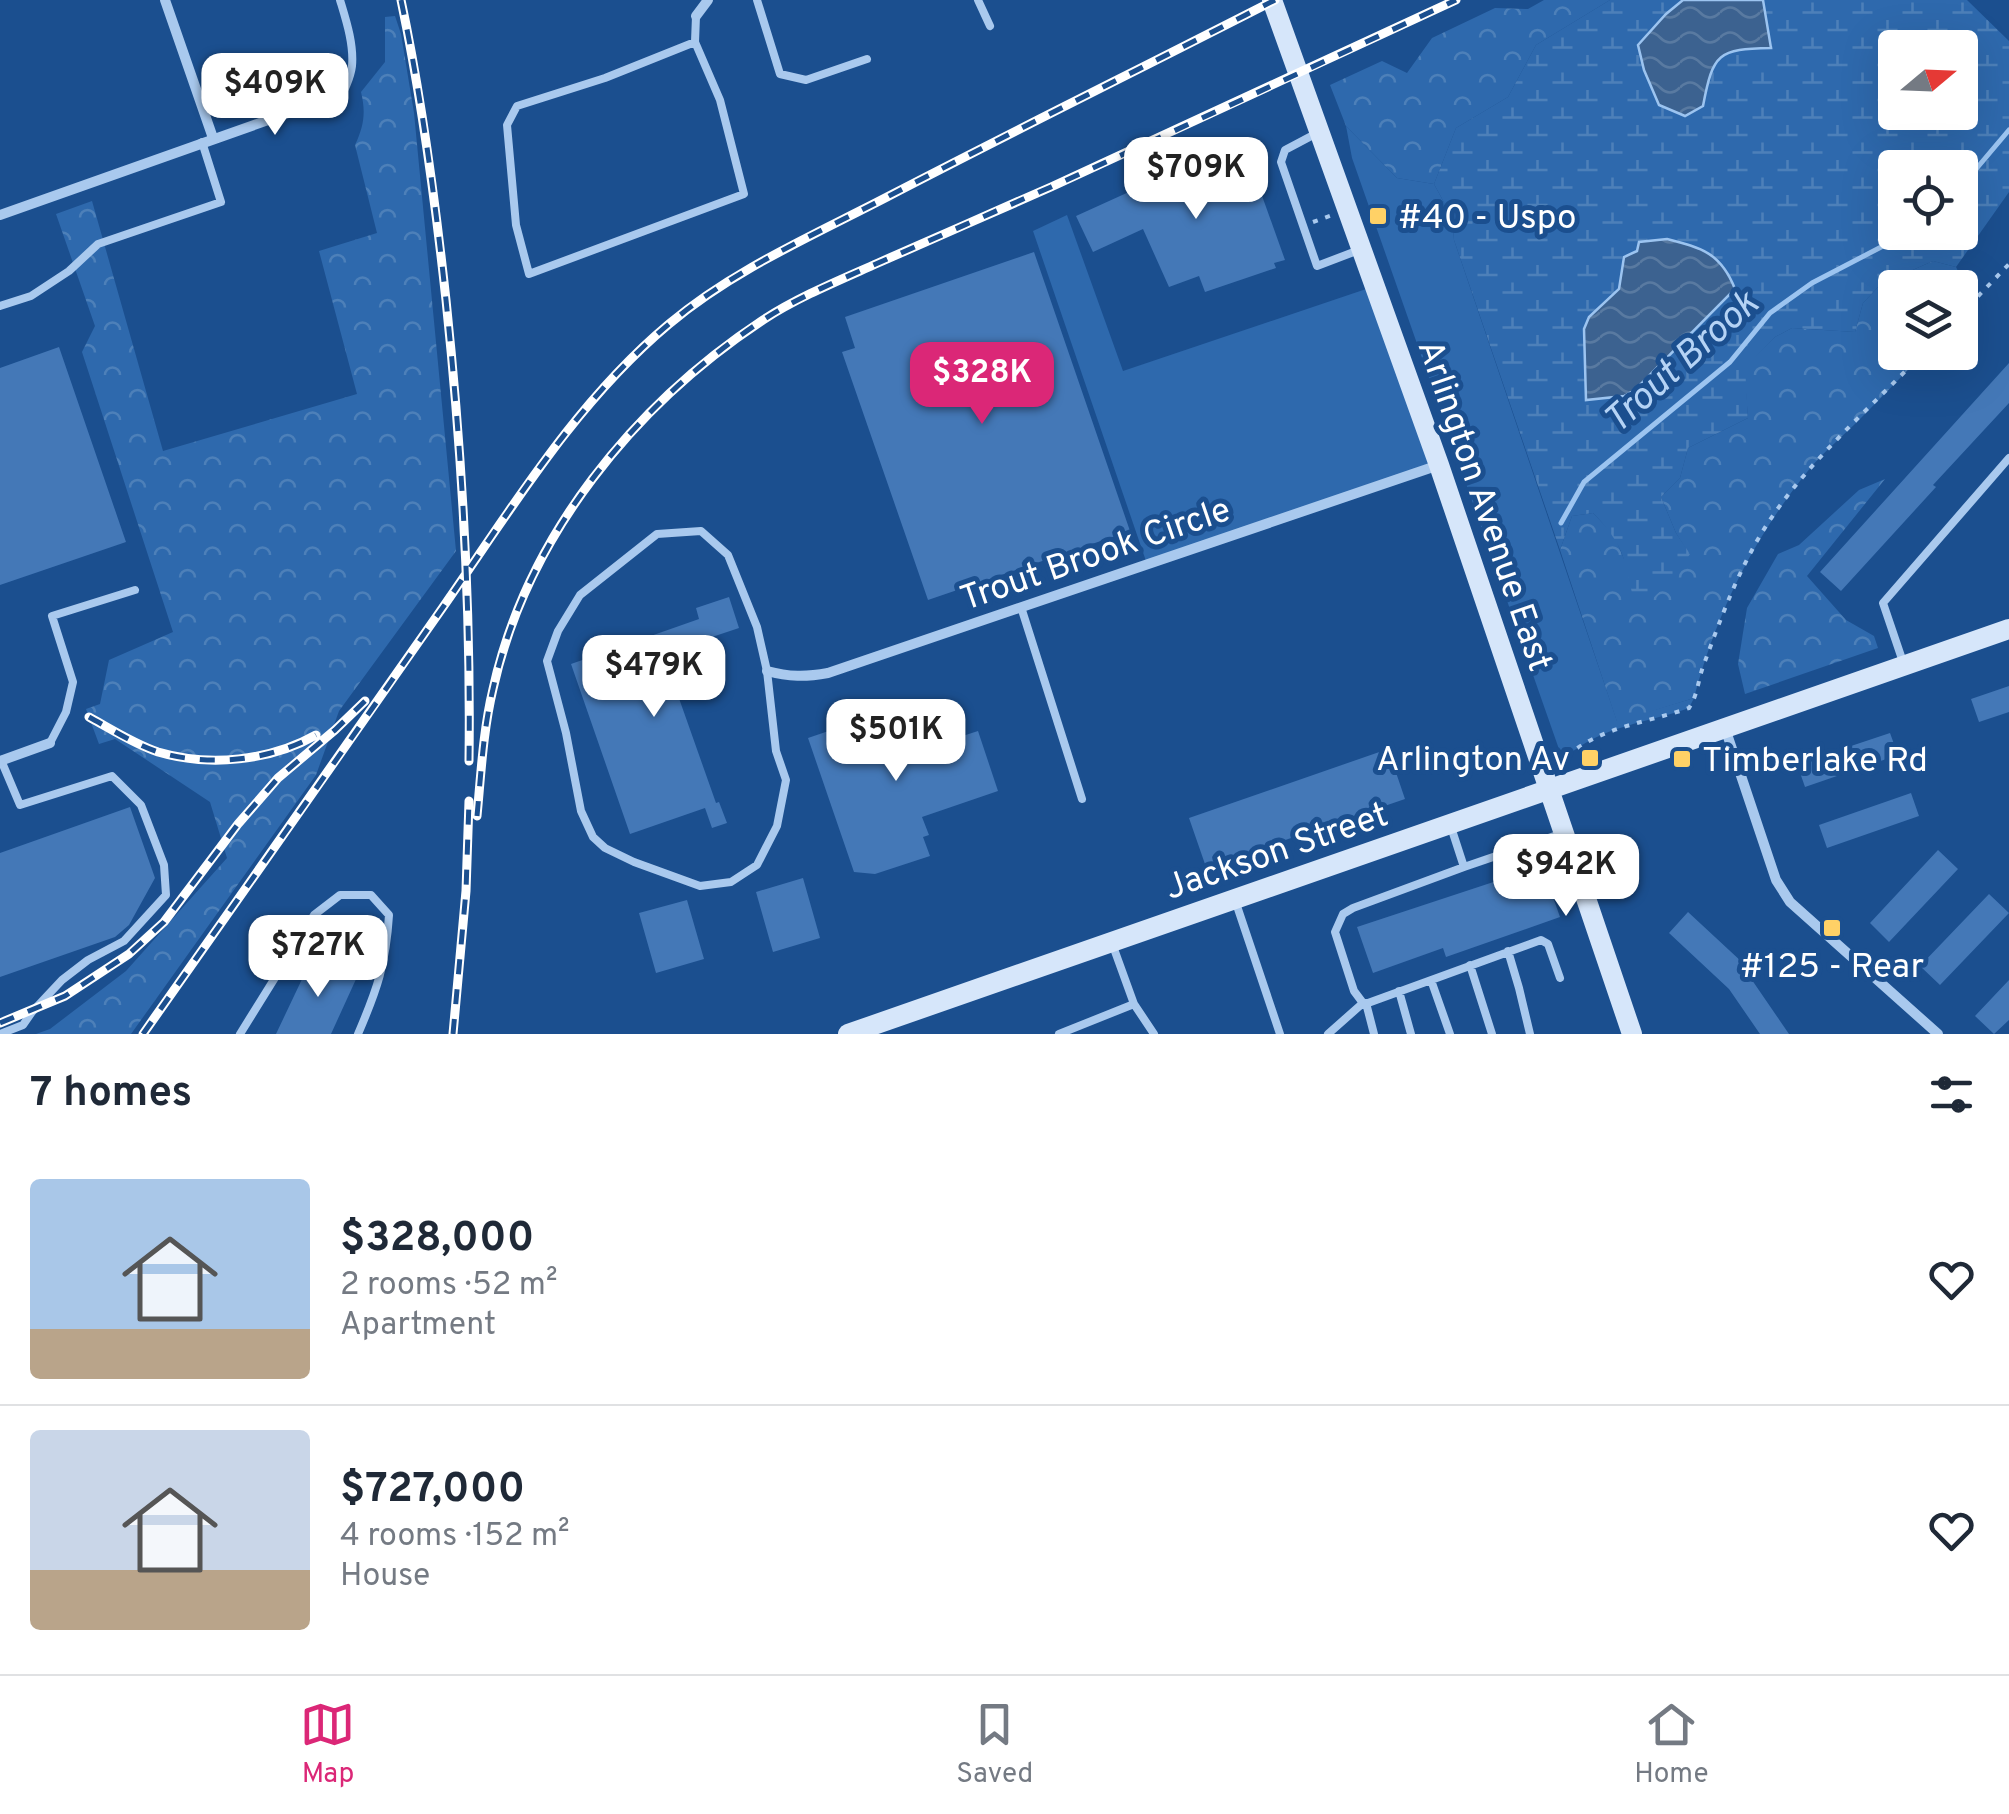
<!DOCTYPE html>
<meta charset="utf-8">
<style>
body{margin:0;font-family:Overpass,sans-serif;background:#f2f2f3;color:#1f2937;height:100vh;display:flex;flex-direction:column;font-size:38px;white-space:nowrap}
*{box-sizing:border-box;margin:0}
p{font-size:32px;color:#747a83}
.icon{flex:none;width:55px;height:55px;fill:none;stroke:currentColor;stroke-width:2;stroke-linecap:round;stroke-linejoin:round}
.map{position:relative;height:1034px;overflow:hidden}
.side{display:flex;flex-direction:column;background:#fff;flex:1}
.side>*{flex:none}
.needle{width:65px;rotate:71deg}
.buttons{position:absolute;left:1878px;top:30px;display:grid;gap:20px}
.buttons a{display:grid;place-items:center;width:100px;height:100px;border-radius:10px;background:#fff;box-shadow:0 10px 40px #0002;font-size:50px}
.price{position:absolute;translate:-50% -85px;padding:0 22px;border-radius:20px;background:#fff;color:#222;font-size:32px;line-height:65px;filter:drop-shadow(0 2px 5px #0008)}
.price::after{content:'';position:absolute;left:50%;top:60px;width:30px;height:22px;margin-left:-15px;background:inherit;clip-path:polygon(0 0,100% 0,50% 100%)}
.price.current{background:#db2777;color:#fff}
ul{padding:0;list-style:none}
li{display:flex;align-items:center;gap:30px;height:250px;padding:0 30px}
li+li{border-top:2px solid #e0e1e3}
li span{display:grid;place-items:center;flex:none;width:280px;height:200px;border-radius:10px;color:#555}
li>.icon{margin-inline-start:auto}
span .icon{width:120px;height:120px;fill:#fffc;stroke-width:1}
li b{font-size:42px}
h2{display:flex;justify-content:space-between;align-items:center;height:120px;padding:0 30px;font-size:42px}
.tab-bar{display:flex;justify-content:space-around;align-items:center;height:140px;border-top:2px solid #e0e1e3;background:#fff;font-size:28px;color:#747a83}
.tab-bar a{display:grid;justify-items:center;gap:5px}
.tab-bar .current{color:#db2777}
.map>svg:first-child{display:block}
.green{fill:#2e69ad}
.forest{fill:url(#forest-crowns)}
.wetland{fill:url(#wetland-marsh);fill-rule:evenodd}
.water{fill:url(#water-waves);stroke:#9cc4f0;stroke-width:2.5}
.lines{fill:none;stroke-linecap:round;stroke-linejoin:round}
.stream{stroke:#9cc4f0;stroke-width:5}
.building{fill:#4478b7}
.path{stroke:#a9c9ee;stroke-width:4;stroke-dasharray:5 8;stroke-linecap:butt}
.lane{stroke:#a9c9ee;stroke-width:8}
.street{stroke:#a9c9ee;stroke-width:10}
.secondary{stroke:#d6e6fa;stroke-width:20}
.rail-casing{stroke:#fff;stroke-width:9}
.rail{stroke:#1b4f8f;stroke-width:5;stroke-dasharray:15;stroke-linecap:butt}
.poi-dot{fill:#ffd166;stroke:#1b4f8f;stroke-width:4}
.labels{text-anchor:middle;stroke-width:10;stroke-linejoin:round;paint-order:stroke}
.poi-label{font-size:35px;fill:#fff;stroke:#1b4f8f;text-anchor:start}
.street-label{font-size:35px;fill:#fff;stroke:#1b4f8f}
.water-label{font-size:38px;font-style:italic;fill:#b5d3f5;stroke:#1b4f8f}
</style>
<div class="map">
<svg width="2009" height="1034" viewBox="0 0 2009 1034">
<defs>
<pattern id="forest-crowns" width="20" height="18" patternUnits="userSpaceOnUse" patternTransform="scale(2.5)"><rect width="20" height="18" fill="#2e69ad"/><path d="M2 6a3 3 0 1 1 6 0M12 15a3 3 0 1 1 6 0" fill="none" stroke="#4d80b9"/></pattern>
<pattern id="wetland-marsh" width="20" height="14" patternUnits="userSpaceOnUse" patternTransform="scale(2.5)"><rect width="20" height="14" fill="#2e69ad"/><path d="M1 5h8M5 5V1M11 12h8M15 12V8" fill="none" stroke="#4d80b9"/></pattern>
<pattern id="water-waves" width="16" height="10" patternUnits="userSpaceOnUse" patternTransform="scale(2.5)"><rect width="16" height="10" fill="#3c6290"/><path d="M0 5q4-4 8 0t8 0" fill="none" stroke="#597aa1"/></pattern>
</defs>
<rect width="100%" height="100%" fill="#1b4f8f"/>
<path class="green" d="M1346 126 1397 178 1434 184 1452 217 1454 240 1617 721 1694 698 1689 708C1647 723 1602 726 1567 756L1560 752 1352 158Z
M1067 215 1123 371 1375 286 1439 465 1147 564 1033 231Z"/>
<path class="forest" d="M1544 0H1610L1536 45 1508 97 1456 128 1434 184 1397 178 1346 126 1330 85 1382 61 1407 73 1432 38 1495 8 1528 9Z
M395 16 401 34 414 113 456 551 339 711 316 775 131 1034H36L50 1029 126 971 227 858 210 802 115 739 99 744 86 709 100 704 109 660 173 632 82 352 95 326 56 214 92 201 163 451 357 394 319 251 377 233 355 145C364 126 366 112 361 92L385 62V17Z
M1933 261 1956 267 1973 302 1960 315V288H1895V352L1924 353C1903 375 1882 397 1860 419 1844 435 1826 450 1811 467 1754 537 1717 611 1694 698L1617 722 1560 550 1572 516 1593 513 1614 535 1624 559 1689 554 1676 533 1661 497 1680 478 1688 448 1748 418 1744 367 1775 337 1792 328 1855 332 1863 303 1881 284Z
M1885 479 1807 576 1846 620 1874 636 1878 648 1745 694 1738 664 1747 608 1778 554 1799 545 1859 490Z"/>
<path class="wetland" d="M1610 0H1967L2009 41V192L1956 267 1933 261 1881 284 1863 303 1855 332 1792 328 1775 337 1745 367 1748 418 1688 448 1680 478 1661 497 1676 533 1690 554 1675 577 1653 598 1633 597C1624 556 1623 544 1593 513L1572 516 1560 550 1454 240 1452 217 1434 184 1456 128 1508 97 1536 45ZM1895 48H1960V112H1895ZM1895 168H1960V232H1895Z"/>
<path class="water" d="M1683 0H1763L1771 48C1718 49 1713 53 1703 106L1685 116 1659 105 1644 70 1638 45 1666 14Z
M1667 239C1702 248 1721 253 1735 289L1635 390 1624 396 1586 400 1584 329 1589 317 1619 289 1624 257 1637 251 1639 242Z"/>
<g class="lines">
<path class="stream" d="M1960 188 2009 130
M1561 523 1584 482 1730 362 1770 313 1812 283 1910 232"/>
</g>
<path class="building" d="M1239 142 1256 179 1285 260 1274 263 1276 268 1205 292 1199 276 1169 287 1143 229 1093 252 1076 216Z
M1034 252 1130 531 928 600 842 352 855 348 845 317Z
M59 347 126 542 0 585V368Z
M2009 363V403L1933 485 1936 487 1841 591 1820 572Z
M729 597 739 628 700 641 711 675 675 687 716 803 719 802 727 823 712 828 705 808 630 834 571 664 699 619 696 608Z
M2009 686V712L1979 722 1971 699Z
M899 707 904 723 934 713 944 742 978 731 998 791 922 817 929 835 923 837 930 856 875 874 854 872 808 738Z
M1890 733 1898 755 1805 787 1797 764Z
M1388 749 1405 799 1206 867 1189 818Z
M1911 793 1919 816 1827 848 1819 825Z
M130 807 155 878 129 925 115 937 0 977V853Z
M1938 850 1958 869 1889 942 1870 923Z
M1542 866 1560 917 1446 957 1443 948 1373 973 1357 927Z
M803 878 820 938 773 952 756 892Z
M1989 894 2009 913 1940 985 1920 966Z
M687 900 704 959 656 973 639 913Z
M1688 912 1743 963 1741 964 1789 1034H1760L1729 989 1669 933Z
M313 956 357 977 331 1034H276Z
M2009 980V1020L1994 1034 1975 1016Z"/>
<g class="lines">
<path class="path" d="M1313 222 1332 215
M1960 315 2009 264
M1567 756C1602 726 1647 723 1689 708 1698 695 1698 679 1704 664 1718 626 1732 587 1752 550 1792 474 1865 414 1924 352"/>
<path class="lane" d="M757 0 780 74 806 80 867 59
M978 0 990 26
M695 42 605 78 517 106 507 125 516 225 529 274 744 194 720 100 695 42 696 16
M333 112C340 98 350 82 352 66 354 44 346 20 340 0
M1319 132 1285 150 1281 162 1317 266 1359 250
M0 306 31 296 69 271 98 244 221 202 202 142
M701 531 728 555 757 627 767 671 776 751 786 780 777 826 757 865 731 882 700 886 634 862 605 848 593 837 581 811 566 733 547 661 558 631 580 595 657 534Z
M1021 607 1082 799
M1903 662 1883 603 2009 458
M50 743 66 712 73 682 52 616 135 590
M1451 827 1464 867
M1236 903 1280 1034
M1113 946 1134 1004 1154 1034
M1508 951 1519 988 1530 1034
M1470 965 1492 1034
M1560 978 1548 944 1541 940 1368 1003H1363L1354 991 1335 932 1343 914 1353 908 1464 867 1563 833
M1431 980 1450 1034
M1399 991 1411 1034
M1366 1003 1374 1034
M0 1034 23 1025 32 1012 62 980 88 960 124 941 166 895 164 865 141 805 112 776 20 805 1 760
M240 1034 314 915 340 895H371L389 915C386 964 377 990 358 1034
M1059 1034 1134 1004
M1328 1034 1363 1003"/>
<path class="street" d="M165 0 213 138
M696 16 708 0
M0 215 288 113 333 112
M767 671C789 677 806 677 828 673L1439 465
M1725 728 1776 880 1790 902 1938 1034
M0 761 50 743"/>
<path class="secondary" d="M1272 0 1439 465 1632 1034
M848 1034 2009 629"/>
<defs>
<path id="rail" d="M401 0C422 99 435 199 446 300 462 453 471 607 469 761
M89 717C111 729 134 744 158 752 209 767 270 761 316 735
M477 816C481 774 483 731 493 689 527 536 634 405 763 320 798 297 840 280 878 263 936 238 993 212 1051 187 1186 126 1321 63 1456 0
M0 1023 65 996 129 954 164 922 238 824 278 778 335 730 365 701
M143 1034C240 896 338 758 434 620 506 518 572 405 669 324 733 270 814 235 887 197 1016 130 1146 66 1275 0
M453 1034 466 891 469 801"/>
</defs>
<use href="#rail" class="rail-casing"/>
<use href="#rail" class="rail"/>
</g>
<g class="poi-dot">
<rect x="1368" y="206" width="20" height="20" rx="5"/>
<rect x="1580" y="748" width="20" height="20" rx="5"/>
<rect x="1672" y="749" width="20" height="20" rx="5"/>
<rect x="1822" y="918" width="20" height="20" rx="5"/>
</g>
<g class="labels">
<g class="poi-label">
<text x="1398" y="228">#40 - Uspo</text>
<text x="1570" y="770" text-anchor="end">Arlington Av</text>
<text x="1702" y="771">Timberlake Rd</text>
<text x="1832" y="977" text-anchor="middle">#125 - Rear</text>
</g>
<g class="street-label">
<text transform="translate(1486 505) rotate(71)" y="12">Arlington Avenue East</text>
<text transform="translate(1095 553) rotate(-19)" y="12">Trout Brook Circle</text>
<text transform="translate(1276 850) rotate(-19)" y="12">Jackson Street</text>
</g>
<g class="water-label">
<text transform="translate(1680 361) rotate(-42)" y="13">Trout Brook</text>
</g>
</g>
</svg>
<div class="buttons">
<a><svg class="needle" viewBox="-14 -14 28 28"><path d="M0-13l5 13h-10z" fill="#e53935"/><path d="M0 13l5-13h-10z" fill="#747a83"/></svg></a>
<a><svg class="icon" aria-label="locate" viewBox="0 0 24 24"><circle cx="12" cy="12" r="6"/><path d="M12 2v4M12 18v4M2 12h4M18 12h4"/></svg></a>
<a><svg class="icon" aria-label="layers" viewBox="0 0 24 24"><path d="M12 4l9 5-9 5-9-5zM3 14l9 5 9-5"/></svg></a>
</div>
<b class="price" style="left:275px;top:138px">$409K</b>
<b class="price" style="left:1196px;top:222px">$709K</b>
<b class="price current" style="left:982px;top:427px">$328K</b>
<b class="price" style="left:654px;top:720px">$479K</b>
<b class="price" style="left:896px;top:784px">$501K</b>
<b class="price" style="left:1566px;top:919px">$942K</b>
<b class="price" style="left:318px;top:1000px">$727K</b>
</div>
<section class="side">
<h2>7 homes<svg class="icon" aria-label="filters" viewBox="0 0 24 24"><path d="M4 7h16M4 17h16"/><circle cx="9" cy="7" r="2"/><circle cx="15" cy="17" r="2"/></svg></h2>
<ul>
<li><span style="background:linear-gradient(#a9c7e8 75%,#b9a48a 0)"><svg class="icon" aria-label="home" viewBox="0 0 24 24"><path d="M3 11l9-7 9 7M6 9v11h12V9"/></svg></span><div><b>$328,000</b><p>2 rooms · 52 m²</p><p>Apartment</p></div><svg class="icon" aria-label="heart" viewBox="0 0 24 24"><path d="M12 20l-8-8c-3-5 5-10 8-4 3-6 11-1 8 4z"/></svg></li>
<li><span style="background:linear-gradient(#c9d6e8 70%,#b9a48a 0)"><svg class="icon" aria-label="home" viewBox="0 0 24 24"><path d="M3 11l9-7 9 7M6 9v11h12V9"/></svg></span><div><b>$727,000</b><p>4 rooms · 152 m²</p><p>House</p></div><svg class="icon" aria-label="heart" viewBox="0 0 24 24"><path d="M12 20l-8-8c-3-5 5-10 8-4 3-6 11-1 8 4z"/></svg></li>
</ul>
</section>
<nav class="tab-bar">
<a class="current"><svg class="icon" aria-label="map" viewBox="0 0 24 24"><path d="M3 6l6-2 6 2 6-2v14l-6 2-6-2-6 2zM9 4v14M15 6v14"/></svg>Map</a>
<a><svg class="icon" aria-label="saved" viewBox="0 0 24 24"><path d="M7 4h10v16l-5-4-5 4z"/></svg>Saved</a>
<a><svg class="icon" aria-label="home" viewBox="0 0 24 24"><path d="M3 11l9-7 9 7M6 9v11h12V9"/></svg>Home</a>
</nav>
